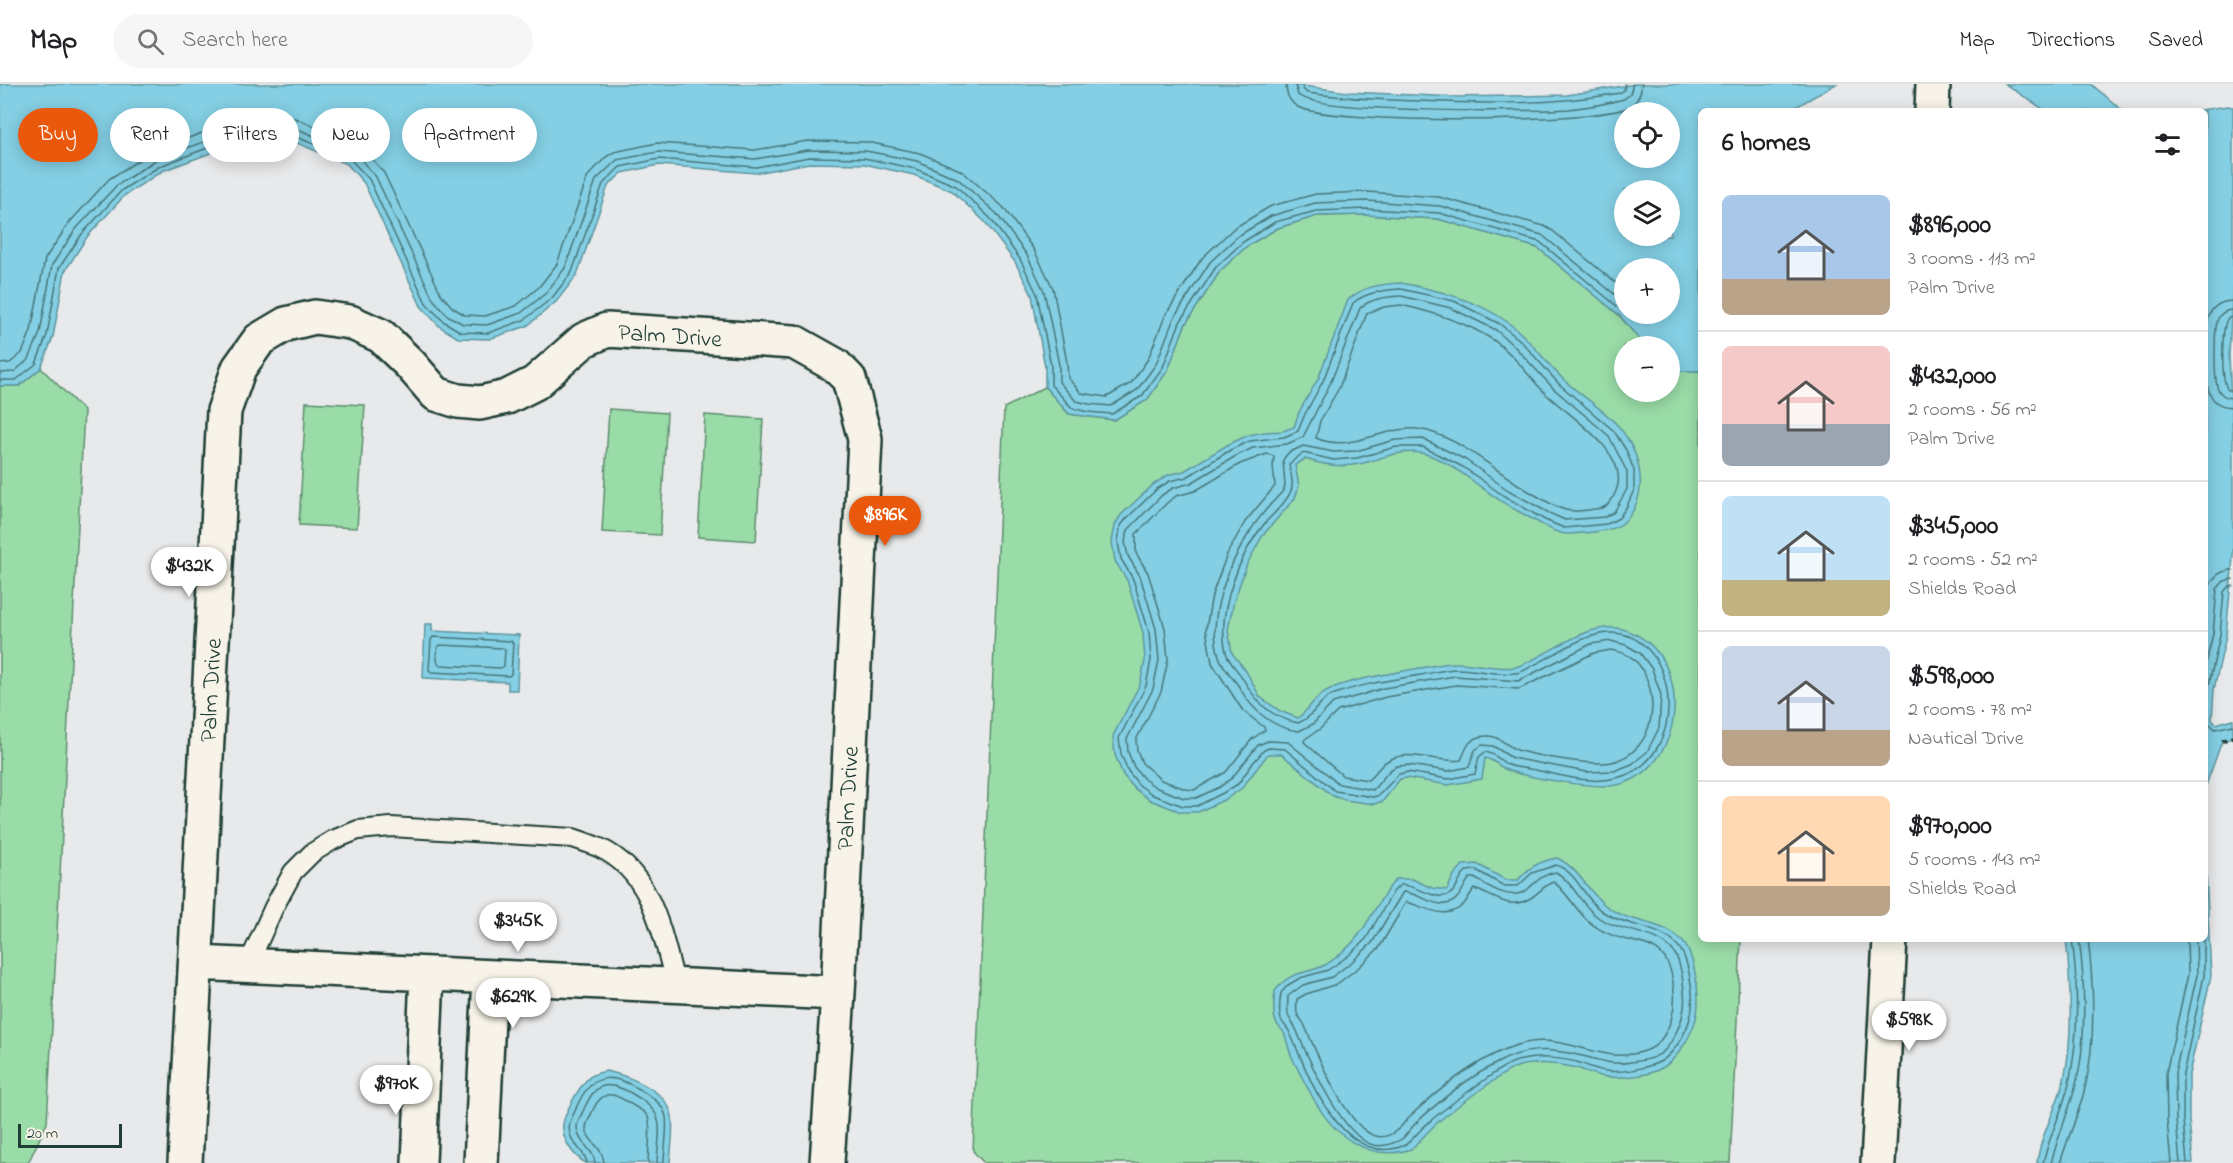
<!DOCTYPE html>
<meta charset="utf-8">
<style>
body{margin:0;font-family:"Indie Flower",sans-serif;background:#f6f6f6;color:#202124;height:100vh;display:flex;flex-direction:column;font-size:22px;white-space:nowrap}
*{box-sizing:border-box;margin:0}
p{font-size:20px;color:#757577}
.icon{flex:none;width:33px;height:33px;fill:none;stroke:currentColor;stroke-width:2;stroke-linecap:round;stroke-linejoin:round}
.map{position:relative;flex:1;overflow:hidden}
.side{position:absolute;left:1698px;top:24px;width:510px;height:834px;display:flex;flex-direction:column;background:#fff;border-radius:9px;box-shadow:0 3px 15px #0003}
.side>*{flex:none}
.guide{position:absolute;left:18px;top:24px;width:570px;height:54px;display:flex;gap:12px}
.tools{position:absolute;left:1614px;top:18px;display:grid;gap:12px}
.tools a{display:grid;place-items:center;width:66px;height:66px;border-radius:50%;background:#fff;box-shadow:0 3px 15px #0003;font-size:30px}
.scale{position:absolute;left:18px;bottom:15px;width:104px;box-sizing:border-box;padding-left:6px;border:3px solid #1f3d34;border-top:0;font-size:16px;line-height:21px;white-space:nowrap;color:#1f3d34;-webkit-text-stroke:4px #f7f3e8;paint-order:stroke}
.price{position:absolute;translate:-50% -51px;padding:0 14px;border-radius:21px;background:#fff;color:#222;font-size:20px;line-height:39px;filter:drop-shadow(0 2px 3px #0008)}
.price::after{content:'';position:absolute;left:50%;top:36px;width:18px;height:14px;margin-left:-9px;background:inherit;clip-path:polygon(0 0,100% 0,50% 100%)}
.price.active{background:#ea580c;color:#fff}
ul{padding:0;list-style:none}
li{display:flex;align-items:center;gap:18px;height:150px;padding:0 24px}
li+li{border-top:2px solid #e0e0e0}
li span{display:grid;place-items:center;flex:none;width:168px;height:120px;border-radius:9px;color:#555}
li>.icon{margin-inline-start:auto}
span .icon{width:72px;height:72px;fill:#fffc;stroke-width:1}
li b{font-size:26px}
h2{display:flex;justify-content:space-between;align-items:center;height:72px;padding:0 24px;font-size:26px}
.pill{padding:0 21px;border-radius:27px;background:#fff;box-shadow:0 3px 15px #0003;font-size:21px;line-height:54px}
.pill.active{background:#ea580c;color:#fff}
header{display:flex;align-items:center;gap:36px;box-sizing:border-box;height:84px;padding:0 30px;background:#fff;border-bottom:2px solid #e0e0e0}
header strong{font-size:28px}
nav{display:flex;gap:33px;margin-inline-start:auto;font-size:21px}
.search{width:420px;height:54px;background:#f6f6f6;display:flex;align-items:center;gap:15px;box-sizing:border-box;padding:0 21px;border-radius:33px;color:#757577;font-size:22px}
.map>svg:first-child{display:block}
.green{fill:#9adca7;stroke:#5c8c6e;stroke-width:1.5}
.water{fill:#84cfe4;stroke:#5c959e;stroke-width:1.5;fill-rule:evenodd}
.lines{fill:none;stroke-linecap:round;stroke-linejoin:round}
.shore{stroke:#47777a;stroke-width:1.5}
.service-casing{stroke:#1f3d34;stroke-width:22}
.minor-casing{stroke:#1f3d34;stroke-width:38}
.path{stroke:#1f3d34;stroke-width:4;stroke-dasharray:4.5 4.5;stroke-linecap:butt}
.service{stroke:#f7f3e8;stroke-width:18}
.minor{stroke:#f7f3e8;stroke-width:33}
.labels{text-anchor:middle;stroke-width:6;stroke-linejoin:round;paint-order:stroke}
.street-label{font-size:24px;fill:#1f3d34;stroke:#f7f3e8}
</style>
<header>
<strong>Map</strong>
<div class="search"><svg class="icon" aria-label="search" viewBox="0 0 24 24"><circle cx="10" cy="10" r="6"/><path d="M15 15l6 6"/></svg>Search here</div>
<nav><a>Map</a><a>Directions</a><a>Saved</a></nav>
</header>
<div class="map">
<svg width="2233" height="1079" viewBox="0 0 2233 1079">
<rect width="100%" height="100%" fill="#e8e9ea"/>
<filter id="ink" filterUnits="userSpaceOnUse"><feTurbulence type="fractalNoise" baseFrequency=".0167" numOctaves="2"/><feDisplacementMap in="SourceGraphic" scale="12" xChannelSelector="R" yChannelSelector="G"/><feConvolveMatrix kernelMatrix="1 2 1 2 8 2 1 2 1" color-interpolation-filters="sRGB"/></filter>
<g filter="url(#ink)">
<path class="green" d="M1366 131 1438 135 1538 164 1619 231 1645 262H1624V308H1670V287H1701V855H1741L1730 1079H984L973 1067 1004 324 1045 303 1069 330 1114 336 1147 316 1168 286 1185 241 1220 187 1247 162 1278 144 1317 132Z
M41 284 84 327 47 1039 28 1079H0V302H19Z
M306 318 365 321 357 444 299 441Z
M609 325 667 329 660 451 602 448Z
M705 331 763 335 756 457 698 453Z"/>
<path class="water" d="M0 0H1288L1348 8 1457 13 1567 11 1636 0H1836L1789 27H1701V287H1670V262H1645L1619 231 1538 164 1438 135 1366 131 1317 132 1278 144 1247 162 1220 187 1185 241 1168 286 1147 316 1114 336 1069 330 1045 303V283L1032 211 1015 178 985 138 952 107 914 91 864 80 809 79 756 89 659 81 622 89 608 102 577 191 556 218 527 242 489 255 458 254 439 242 421 222 364 99 347 80 290 56H246L162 87 125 111 87 153 65 187 53 253 41 284 19 302H0ZM1670 28V74H1624V28ZM1670 106V152H1624V106ZM1624 184H1670V230H1624Z
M2005 0H2091L2123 27H2046Z
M2228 22 2233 23V196L2229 272 2233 356V473L2226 552 2214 605 2212 636 2216 640 2233 635V654L2222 657 2205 704V27H2194Z
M1401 199C1437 206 1473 215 1503 235 1526 250 1542 274 1561 293 1579 311 1603 324 1619 343 1641 369 1651 412 1624 438 1613 449 1582 449 1567 450 1556 450 1543 441 1534 436 1522 429 1509 423 1498 415 1478 402 1445 373 1421 369 1399 365 1379 376 1359 380 1340 384 1323 381 1305 375L1295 381 1299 402 1295 414 1263 451 1247 480 1234 517 1228 546 1232 569 1246 587 1260 613 1280 627 1298 634C1309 626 1315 612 1328 606 1351 595 1394 589 1420 584 1432 582 1445 579 1456 579 1473 579 1500 586 1515 583 1521 582 1527 578 1532 576 1563 561 1598 532 1633 549 1695 578 1685 686 1617 701 1593 705 1532 694 1509 687 1500 684 1495 676 1485 674L1482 695 1448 701 1407 694 1400 695 1383 717 1374 720 1345 716 1333 712 1281 670H1268L1242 704 1226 715 1198 728H1181L1150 716 1135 705 1123 691 1115 671 1113 652 1140 600 1145 577 1143 549 1127 496 1115 477 1112 458 1115 441 1121 431 1154 400 1168 391 1184 387 1229 360 1249 351 1265 348 1283 347 1294 343 1299 328 1318 295 1348 216C1363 202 1382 200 1401 199Z
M425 540H432V547L519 551 517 606H508V598L423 594Z
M2205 766 2211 892 2189 990V1036L2193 1079H2037C2040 1052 2056 1026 2063 999 2074 954 2071 901 2066 855H2205Z
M1557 774C1579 784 1587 807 1605 821 1627 840 1661 835 1682 857 1695 870 1700 912 1697 930 1694 948 1677 977 1660 985 1646 992 1623 994 1607 993 1597 993 1587 987 1577 984 1560 980 1539 978 1523 981 1510 984 1498 994 1487 1001 1470 1013 1453 1025 1437 1039 1428 1047 1420 1057 1411 1065 1370 1079 1335 1052 1316 1019 1307 1003 1298 987 1291 971 1288 964 1287 956 1284 949 1282 945 1277 942 1276 938 1272 930 1274 916 1275 907 1293 884 1305 892 1327 880 1333 876 1340 871 1345 866 1368 846 1376 817 1396 795H1412L1432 804 1447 806 1454 791 1463 781 1477 780 1506 796H1518C1529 783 1540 777 1557 774Z
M606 987C629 992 667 1006 672 1032 674 1046 671 1064 670 1079H586C573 1072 561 1055 563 1040 565 1028 582 996 593 991 597 989 602 988 606 987Z"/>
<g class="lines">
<path class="shore" d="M1286 0C1286 9 1289 18 1298 23 1330 40 1597 40 1629 23 1638 18 1641 9 1642 0
M1295 0 1298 11C1319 29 1532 28 1569 25 1587 23 1606 20 1624 15L1630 10 1633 0
M1302 0 1303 5 1307 9C1344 14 1381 16 1418 17 1485 20 1553 21 1620 9L1624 6 1625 0
M1401 205 1454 217 1500 240 1521 257 1559 300 1614 347 1626 366 1634 386V406L1627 422 1619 434 1607 440 1564 444 1545 436 1504 412 1463 383 1423 363H1396L1357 374 1334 376 1303 369 1289 380C1290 387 1293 395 1292 402 1292 413 1273 430 1265 439 1240 469 1216 528 1226 568 1228 578 1238 586 1243 595 1257 619 1270 633 1298 639 1313 634 1318 617 1332 611 1361 600 1391 596 1421 591 1432 589 1445 585 1457 585 1476 585 1496 592 1515 589 1521 589 1527 585 1532 582 1556 571 1583 549 1611 549 1679 549 1693 676 1616 694 1590 701 1560 691 1535 686 1527 684 1516 684 1508 681 1499 676 1495 669 1485 668L1479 673 1475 690 1448 695 1408 688 1399 690 1379 711 1373 713 1335 707 1285 665 1269 664 1264 666 1253 679 1238 700 1223 709 1197 722H1183L1153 711 1139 701 1128 687 1121 670 1119 654 1146 602 1151 576 1149 548 1133 495 1121 475 1118 458 1120 443 1126 435 1157 405 1170 397 1187 393 1232 365 1250 357 1284 353 1298 347 1305 330 1323 297 1353 219C1366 208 1384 206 1401 205Z
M1401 212 1451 224 1496 246 1515 263 1554 305 1609 352 1627 388V405L1614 428 1605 433 1565 436 1549 429 1508 406 1466 376 1423 355 1395 356 1356 367 1334 368 1303 362 1288 369 1283 376 1285 402 1283 407C1272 419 1259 432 1251 446 1229 480 1206 531 1219 572 1222 584 1235 595 1241 606 1252 626 1274 645 1299 647L1313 640 1333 619 1358 612 1384 604 1455 592 1518 597 1591 560 1611 557 1626 561 1640 569 1652 585 1661 611 1659 644 1647 668 1632 680 1614 687 1587 688 1512 674 1493 662 1482 661 1475 666 1469 683 1448 687 1409 681 1397 682 1390 686 1373 706 1339 700 1288 658 1268 657 1258 661 1232 694 1220 703 1196 714H1184L1157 704 1144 695 1134 683 1128 668 1127 655 1153 605 1159 576 1156 545 1140 492 1128 472 1125 458 1128 446 1162 411 1173 404 1191 399 1236 372 1253 364 1287 360 1303 353 1330 300 1360 224C1371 214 1387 213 1401 212Z
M2233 217C2223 217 2214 221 2210 230 2204 242 2204 298 2210 310 2214 319 2223 323 2233 323
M1401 221C1432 228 1463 237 1490 254 1512 267 1527 291 1545 309 1567 331 1632 369 1616 407 1613 414 1610 421 1602 424 1592 425 1577 429 1566 426 1556 424 1546 417 1537 412 1501 392 1468 359 1428 347 1390 336 1353 371 1316 354L1320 337 1339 304 1367 229 1384 223Z
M2233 226C2226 226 2221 228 2218 235 2214 242 2214 297 2218 305 2221 312 2226 314 2233 314
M2233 233 2228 234C2221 242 2221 298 2228 306H2233
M0 280 10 279 22 269 31 247 45 175 69 139 109 95 153 67 243 34H295L362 63 384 89 441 210 452 223 465 231 485 232 516 222 539 203 557 180 588 92 606 73 614 68 657 59 755 66 808 57 867 58 920 69 962 87 1003 123 1034 166 1053 204 1067 279 1068 294 1081 309 1107 313 1131 299 1148 275 1166 230 1202 174 1234 144 1271 122 1316 110 1367 108 1439 113 1544 142 1553 147 1624 206
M0 289 14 288 29 275 40 249 52 181 76 145 116 102 157 75 244 43H293L356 70 376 93 433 215 447 231 463 240 487 241 521 229 546 209 565 184 596 96 617 76 658 68 755 75 808 66 866 67 917 77 958 95 996 129 1027 171 1044 207 1059 281V298L1076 317 1089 320 1111 322 1137 306 1156 280 1174 234 1210 178 1238 152 1271 132 1315 119 1367 117 1440 122 1542 151 1624 218
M0 296H16L36 280 47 251 59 184 82 150 122 106 160 82 244 50H289L350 75 369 95 426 219 443 237 461 248 488 249 524 236 552 214 572 188 603 100 620 83 659 75 756 83 809 73 864 74 916 85 956 102 990 134 1020 175 1037 210 1051 282V301L1072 324 1088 328 1112 330 1142 312 1163 283 1180 238 1216 183 1243 158 1275 138 1316 127 1367 125 1439 129 1540 158 1624 228
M1267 370 1274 372 1273 382 1275 402 1245 438 1227 470 1212 511 1206 545 1212 579 1243 627 1264 643 1265 646 1252 655 1226 688 1194 706 1186 705 1161 696 1142 679 1137 666 1136 656 1161 608 1168 576 1165 544 1148 489 1136 469V450L1168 418 1176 412 1195 407 1240 380Z
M2233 502 2228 503 2224 508 2220 551 2208 605 2207 637 2215 645 2233 641
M2205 538C2207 517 2204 487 2233 486
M433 553 511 557 513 560 511 590 509 592 431 588 429 586 431 556Z
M440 561 503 564 505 566 504 582 501 584 439 581C436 577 436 565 440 561Z
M1611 566C1620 568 1629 570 1636 577 1663 608 1656 668 1612 678 1594 682 1535 672 1517 666 1504 661 1497 648 1480 653 1467 656 1466 666 1461 676 1438 680 1410 664 1389 676 1380 680 1376 690 1368 696L1343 692 1304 658 1305 655 1320 645 1338 627 1386 613 1456 601 1519 605 1594 569Z
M2205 583 2213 550 2217 505 2224 497 2233 495
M1556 781C1578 788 1584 816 1603 828 1626 843 1657 841 1677 861 1689 873 1695 914 1691 930 1687 948 1673 974 1655 980 1641 985 1621 989 1606 987 1597 986 1588 982 1580 979 1563 974 1540 972 1522 976 1509 978 1496 988 1486 995 1466 1009 1446 1023 1428 1039 1420 1045 1414 1055 1405 1061 1364 1079 1335 1040 1317 1009 1306 989 1299 968 1289 947 1287 943 1283 940 1281 936 1278 928 1280 916 1281 909L1288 901 1300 894 1328 886 1348 872 1366 855 1393 808 1400 801C1414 799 1437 819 1450 810 1457 806 1460 793 1466 787L1476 786 1504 802H1518L1532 789Z
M1556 788C1574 799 1581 822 1599 834 1621 849 1656 846 1673 867 1682 878 1687 915 1683 929 1681 940 1673 957 1665 966 1657 974 1642 977 1631 978 1610 982 1598 975 1578 971 1549 964 1525 964 1499 978 1469 993 1439 1017 1415 1040 1411 1044 1407 1050 1403 1054 1395 1060 1383 1063 1373 1061 1341 1052 1308 974 1296 945 1294 940 1289 936 1288 930 1287 924 1288 917 1288 912L1303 901 1332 893 1353 877 1372 859 1403 808C1419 808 1443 831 1457 814 1463 808 1464 800 1470 794H1474C1489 802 1511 819 1528 805 1537 797 1543 790 1556 788Z
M1553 798C1566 805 1577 830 1593 841 1631 869 1670 844 1674 908 1676 925 1670 946 1658 959 1649 970 1620 973 1607 970 1585 966 1567 958 1545 957 1527 957 1513 961 1497 969 1465 984 1435 1009 1409 1033 1405 1037 1402 1043 1397 1046 1392 1051 1383 1054 1376 1052 1347 1046 1315 965 1304 940 1302 936 1298 933 1297 929 1296 925 1297 919 1297 915L1306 910 1337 900 1358 884 1379 864 1406 818C1424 822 1446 838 1463 821 1467 817 1470 810 1474 805 1492 810 1508 827 1529 815 1538 810 1543 802 1553 798Z
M587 1079C586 1066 565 1058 570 1039 571 1034 575 1028 577 1022 592 987 613 989 642 1007 653 1014 663 1020 666 1033 668 1047 664 1065 664 1079
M595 1079C594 1064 577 1059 577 1043 577 1037 582 1030 584 1025 587 1018 592 1007 600 1003 614 995 653 1019 657 1033 662 1046 657 1065 657 1079
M604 1079C603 1062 586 1057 586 1043 587 1038 591 1031 593 1026 604 1002 617 1011 634 1022 639 1025 645 1027 648 1033 652 1043 648 1067 648 1079
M2043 1079C2049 1052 2063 1026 2069 999 2079 953 2078 901 2072 855
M2051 1079C2058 1053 2068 1029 2075 1004 2087 961 2085 898 2079 855
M2060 1079C2068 1054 2079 1029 2085 1004 2096 956 2094 903 2088 855
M2171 1079 2167 1037 2166 989 2188 890 2187 855
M2180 1079 2176 1036 2175 989 2197 891 2196 855
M2187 1079 2183 1036V990L2204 892V855"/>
<defs>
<path id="service" d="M248 881 274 823 293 788 312 769 333 756 358 746 391 743 573 754C582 757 591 760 600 764 653 789 662 850 676 902"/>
<path id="minor" d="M1932 27 1933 0
M196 879 838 909
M185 1079 224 327 239 284 259 256 286 240 315 233 350 238 381 252 410 280 436 310 458 317 480 319 507 313 535 299 584 256 607 246 794 258 835 281 849 295 865 355 838 909 827 1079
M419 1079 427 890
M481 1079 490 893
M1878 1079 1890 855"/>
</defs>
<use href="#service" class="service-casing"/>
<use href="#minor" class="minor-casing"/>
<path class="path" d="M2222 657 2233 653"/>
<use href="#service" class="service"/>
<use href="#minor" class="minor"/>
</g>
</g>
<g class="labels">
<g class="street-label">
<text transform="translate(670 251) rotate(4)" y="8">Palm Drive</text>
<text transform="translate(210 606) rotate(-87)" y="8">Palm Drive</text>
<text transform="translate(847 714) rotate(-87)" y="8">Palm Drive</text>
</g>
</g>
</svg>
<div class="tools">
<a><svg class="icon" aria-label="locate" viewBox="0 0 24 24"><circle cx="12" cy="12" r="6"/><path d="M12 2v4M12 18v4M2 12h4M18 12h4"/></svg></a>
<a><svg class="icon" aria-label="layers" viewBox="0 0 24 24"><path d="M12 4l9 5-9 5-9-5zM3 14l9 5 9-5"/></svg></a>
<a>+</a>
<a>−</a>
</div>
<div class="scale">20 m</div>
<b class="price active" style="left:885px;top:463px">$896K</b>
<b class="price" style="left:189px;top:514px">$432K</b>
<b class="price" style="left:518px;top:869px">$345K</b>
<b class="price" style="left:513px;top:945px">$629K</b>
<b class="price" style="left:1909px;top:968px">$598K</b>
<b class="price" style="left:396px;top:1032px">$970K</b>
<div class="guide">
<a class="pill active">Buy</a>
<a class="pill">Rent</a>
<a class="pill">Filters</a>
<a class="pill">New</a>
<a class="pill">Apartment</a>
</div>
<section class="side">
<h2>6 homes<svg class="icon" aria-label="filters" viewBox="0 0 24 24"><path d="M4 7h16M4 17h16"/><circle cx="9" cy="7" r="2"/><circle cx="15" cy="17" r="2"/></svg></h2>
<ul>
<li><span style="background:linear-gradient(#a9c7e8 70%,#b9a48a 0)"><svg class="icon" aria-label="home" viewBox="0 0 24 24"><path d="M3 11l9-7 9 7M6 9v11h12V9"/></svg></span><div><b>$896,000</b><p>3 rooms · 113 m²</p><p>Palm Drive</p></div></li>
<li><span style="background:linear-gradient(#f6c9c9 65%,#9aa5b1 0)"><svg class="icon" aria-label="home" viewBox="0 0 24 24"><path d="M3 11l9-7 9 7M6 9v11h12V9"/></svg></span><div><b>$432,000</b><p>2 rooms · 56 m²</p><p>Palm Drive</p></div></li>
<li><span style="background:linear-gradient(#bfe0f5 70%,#c2b280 0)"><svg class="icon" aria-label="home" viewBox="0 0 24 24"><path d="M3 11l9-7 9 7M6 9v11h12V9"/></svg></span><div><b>$345,000</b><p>2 rooms · 52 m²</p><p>Shields Road</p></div></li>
<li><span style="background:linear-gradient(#c9d6e8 70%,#b9a48a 0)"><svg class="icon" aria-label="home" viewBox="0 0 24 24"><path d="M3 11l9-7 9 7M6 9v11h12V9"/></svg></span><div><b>$598,000</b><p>2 rooms · 78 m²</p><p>Nautical Drive</p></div></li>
<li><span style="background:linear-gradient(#ffd9b3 75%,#b9a48a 0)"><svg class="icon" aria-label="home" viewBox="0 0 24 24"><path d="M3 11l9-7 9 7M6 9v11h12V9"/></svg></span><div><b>$970,000</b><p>5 rooms · 143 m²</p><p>Shields Road</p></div></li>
</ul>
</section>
</div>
